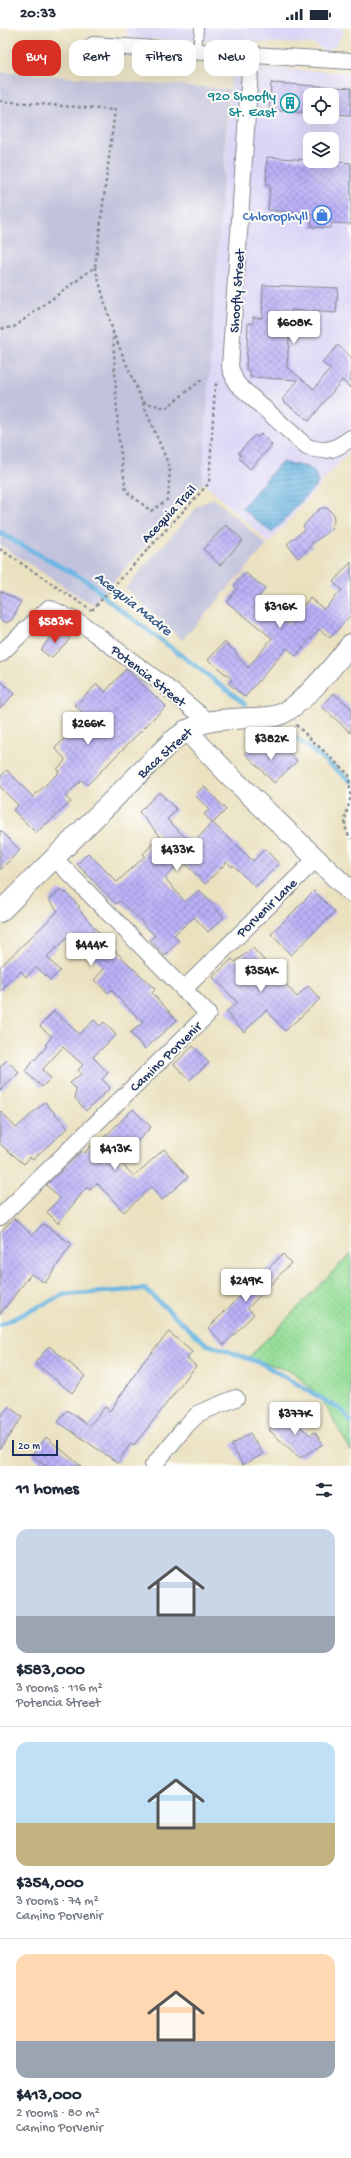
<!DOCTYPE html>
<meta charset="utf-8">
<style>
body{margin:0;font-family:"Gochi Hand",sans-serif;background:#f2f2f3;color:#1f2937;height:100vh;display:flex;flex-direction:column;font-size:15px;white-space:nowrap}
*{box-sizing:border-box;margin:0}
p{font-size:13px;color:#747a83}
.icon{flex:none;width:22px;height:22px;fill:none;stroke:currentColor;stroke-width:2;stroke-linecap:round;stroke-linejoin:round}
.map{position:relative;height:1438px;overflow:hidden}
.drawer{display:flex;flex-direction:column;background:#fff;flex:1}
.drawer>*{flex:none}
.banner{position:absolute;left:12px;top:12px;width:327px;height:36px;display:flex;gap:8px}
.fabs{position:absolute;left:303px;top:60px;display:grid;gap:8px}
.fabs a{display:grid;place-items:center;width:36px;height:36px;border-radius:8px;background:#fff;box-shadow:0 4px 16px #0002;font-size:20px}
.scale{position:absolute;left:12px;bottom:10px;width:46px;box-sizing:border-box;padding-left:4px;border:2px solid #1b2f5e;border-top:0;font-size:11px;line-height:14px;white-space:nowrap;color:#1b2f5e;-webkit-text-stroke:3px #fdfcf7;paint-order:stroke}
.price{position:absolute;translate:-50% -34px;padding:0 9px;border-radius:4px;background:#fff;color:#222;font-size:13px;line-height:26px;filter:drop-shadow(0 1px 2px #0008)}
.price::after{content:'';position:absolute;left:50%;top:24px;width:12px;height:9px;margin-left:-6px;background:inherit;clip-path:polygon(0 0,100% 0,50% 100%)}
.price.current{background:#d93025;color:#fff}
ul{padding:0;list-style:none}
li{display:grid;align-content:center;gap:8px;height:212px;padding:0 16px}
li+li{border-top:1px solid #e0e1e3}
li span{display:grid;place-items:center;height:124px;border-radius:12px;color:#555}
li>.icon{margin-inline-start:auto}
span .icon{width:72px;height:72px;fill:#fffc;stroke-width:1}
li b{font-size:17px}
h2{display:flex;justify-content:space-between;align-items:center;height:48px;padding:0 16px;font-size:17px}
.chip{padding:0 14px;border-radius:12px;background:#fff;box-shadow:0 4px 16px #0002;font-size:14px;line-height:36px}
.chip.current{background:#d93025;color:#fff}
.status{display:flex;justify-content:space-between;align-items:center;height:28px;padding:0 20px;background:#fff;direction:ltr}
.status svg{height:11px;fill:currentColor}
.map>svg:first-child{display:block}
.built{fill:#dcd6f6;fill-rule:evenodd}
.industrial{fill:#c2c2dc}
.park{fill:url(#park-dots);stroke:#58867b}
.water{fill:url(#water-rules);stroke:#4372a0}
.lines{fill:none;stroke-linecap:round;stroke-linejoin:round}
.stream{stroke:#6bb6e3;stroke-width:4.5}
.building{fill:url(#building-cross-hatch)}
.service-casing{stroke:#82888e;stroke-width:10}
.minor-casing{stroke:#82888e;stroke-width:18}
.tertiary-casing{stroke:#82888e;stroke-width:22}
.path{stroke:#82888e;stroke-width:2.5;stroke-dasharray:3 3;stroke-linecap:butt}
.service{stroke:#fff;stroke-width:8}
.minor{stroke:#fff;stroke-width:16}
.tertiary{stroke:#fff;stroke-width:20}
.labels{text-anchor:middle;stroke-width:4;stroke-linejoin:round;paint-order:stroke}
.culture-label{font-size:14px;fill:#0d838f;stroke:#fdfcf7;text-anchor:end}
.shop-label{font-size:14px;fill:#366cbe;stroke:#fdfcf7;text-anchor:end}
.street-label{font-size:14px;fill:#1b2f5e;stroke:#fdfcf7}
.water-label{font-size:15px;font-style:italic;fill:#335886;stroke:#fdfcf7}
</style>
<div class="status"><b>20:33</b><svg viewBox="0 0 49 12"><path d="M0 12V9h3v3zM5 12V6h3v6zM10 12V3h3v9zM15 12V0h3v12zM26 1h20v11H26zM47 4h2v5h-2z"/></svg></div>
<div class="map">
<svg width="351" height="1438" viewBox="0 0 351 1438">
<defs>
<pattern id="park-dots" width="8" height="8" patternUnits="userSpaceOnUse"><rect width="8" height="8" fill="#96de98"/><path d="M2 2h.1M6 6h.1" fill="none" stroke="#81bf85" stroke-width="1.8" stroke-linecap="round"/></pattern>
<pattern id="water-rules" width="6" height="5" patternUnits="userSpaceOnUse"><rect width="6" height="5" fill="#6bb6e3"/><path d="M0 2.5h6" fill="none" stroke="#5794bb"/></pattern>
<pattern id="building-cross-hatch" width="8" height="8" patternUnits="userSpaceOnUse"><rect width="8" height="8" fill="#bbb1f7"/><path d="M0 0l8 8M0 8l8-8" fill="none" stroke="#9790cb"/></pattern>
</defs>
<rect width="100%" height="100%" fill="#fdfcf7"/>
<filter id="ink" filterUnits="userSpaceOnUse"><feTurbulence type="fractalNoise" baseFrequency=".025" numOctaves="2"/><feDisplacementMap in="SourceGraphic" scale="8" xChannelSelector="R" yChannelSelector="G"/><feConvolveMatrix kernelMatrix="1 2 1 2 8 2 1 2 1" color-interpolation-filters="sRGB"/></filter>
<filter id="wash" filterUnits="userSpaceOnUse"><feTurbulence type="fractalNoise" baseFrequency=".012" numOctaves="4" result="noise"/><feDisplacementMap in="SourceGraphic" scale="16" xChannelSelector="R" yChannelSelector="G"/><feGaussianBlur stdDeviation="0.9" result="paint"/><feColorMatrix in="noise" values="0 0 0 0 0 0 0 0 0 0 0 0 0 0 0 0 0 1.4 0 .05"/><feComposite in="paint" operator="in"/></filter>
<g filter="url(#wash)">
<rect width="100%" height="100%" fill="#eae1bf"/>
<path class="built" d="M126 0H343V5L336 17 325 23 314 16 127 11Z
M232 38 351 45V421L269 515 200 452ZM310 67H332V89H310ZM310 111H332V133H310Z"/>
<path class="industrial" d="M0 44 229 61 202 456 92 577 0 517Z
M213 470 267 517 182 612 125 560 198 478Z"/>
<path class="park" d="M351 1225V1423L321 1370 293 1344 249 1329Z"/>
<path class="water" d="M281 434 307 439 315 445 318 455 272 505 242 480Z"/>
<g class="lines">
<path class="stream" d="M0 505 89 554 109 573 246 676
M295 709 351 753
M0 1297 63 1267 145 1261 206 1316 261 1335 343 1383 351 1394"/>
</g>
<g id="blocks">
<path class="building" d="M271 55 351 60V87L332 86V67H310V85L269 82Z
M267 129 351 135V196L332 195 330 200 311 199 312 186 268 182 270 158 266 157Z
M263 257 338 260 336 285 291 282 287 339 314 361 330 341 322 335 338 317 351 329V360L342 352 309 393 282 372 298 352 250 349V343L246 342 248 295 253 296V289L262 290Z
M261 406 272 417 250 441 239 430 241 427 238 425 255 407 258 409Z
M322 480H327L333 486 334 494 331 499 333 501 311 516 312 518 298 530 287 516 305 501 303 498 318 482Z
M226 497 243 512 220 537 203 521Z
M351 534V587L330 610 319 601 296 628 287 620 245 669 228 655 232 651 208 632 224 614 235 623 238 629 248 640 272 610 227 574 237 561 234 558 246 545 265 561 257 571 288 596 310 570 324 581 342 562 333 554Z
M0 563 21 574 12 592 6 595 0 591Z
M56 601 70 611 51 630 41 622Z
M126 641 166 678 87 757 82 752 65 768 71 774 36 805 13 782 18 777 0 759V749L7 742 33 769 59 744 57 741 64 734 65 731 55 720 86 690 75 677 97 656 105 664Z
M0 652 14 666 0 680Z
M334 665 351 680V705L322 679Z
M259 712 269 722 271 720 276 727 284 719 297 733 274 755 245 725Z
M204 758 226 782 213 795 253 833 265 821 279 836 255 859 233 837 232 839 227 834 205 856 182 832 165 850 185 874 199 862 224 889 208 904 194 889 174 907 179 913 165 928 150 912 155 908 139 891 120 873 116 876 77 836 88 825 117 854 145 828 143 826 160 808 139 784 159 764 177 782 167 791 192 816 212 795 204 786 209 782 195 767Z
M0 802 20 822 0 842Z
M60 862 64 866 66 864 80 879 78 880 112 920 155 961 152 965 177 992 145 1021 130 1005 143 995 111 962 108 965 94 952 104 941 71 906 47 929 60 943 50 952 37 939 26 949 21 943 0 964V939L58 883 49 872Z
M314 863 335 884 291 927 271 906Z
M253 920 297 969 308 958 320 971 285 1003 266 982 244 1004 226 984 237 974 213 949 232 931 235 934Z
M54 983 79 1006 94 992 100 998 104 994 116 1007 93 1029 108 1045 102 1051 110 1060 86 1083 75 1070 76 1061 70 1055 81 1046 78 1042 83 1037 63 1019 42 1042 51 1050 42 1059 25 1043 47 1018 45 1017 52 1009 40 998Z
M193 1018 209 1035 189 1052 174 1036Z
M7 1032 19 1045 0 1063V1039Z
M45 1074 68 1100 33 1131 30 1129 24 1136 0 1116V1083L16 1100Z
M133 1081 151 1099 137 1114 133 1110 114 1128 134 1148 164 1121 188 1149 162 1172 151 1159 124 1184 97 1155 90 1162 87 1159 58 1195 47 1184 60 1170 46 1157 82 1123 84 1125 93 1116 95 1118Z
M14 1190 32 1207 43 1196 72 1216 45 1255 31 1246 0 1286V1204Z
M283 1226 291 1235 248 1280 254 1286 224 1317 208 1300Z
M169 1304 192 1324 187 1330 196 1338 134 1417 131 1415 118 1435 58 1394 67 1382 89 1398 105 1379 110 1383 144 1333Z
M49 1318 85 1348 72 1365 35 1335Z
M9 1378 22 1389 0 1421V1389Z
M285 1385 310 1407 315 1404 323 1416 300 1430 269 1402Z
M250 1405 263 1426 243 1437 231 1417Z
M46 1409 81 1438H45L32 1427Z"/>
</g>
</g>
<g filter="url(#ink)">
<use href="#blocks" fill-opacity="0" stroke="#82888e" stroke-width="1"/>
<g class="lines">
<defs>
<path id="service" d="M197 24 199 0"/>
<path id="minor" d="M93 17 351 33
M251 27 230 339 236 355 307 419C327 425 335 422 351 410
M0 626 49 580 82 596 164 657 208 693
M183 962 316 831
M0 1189 208 986 54 830
M153 1438 186 1398 199 1385 236 1370"/>
<path id="tertiary" d="M186 702 234 752 351 864
M0 884 172 713C201 690 216 692 252 690 261 690 270 690 279 687 302 678 335 636 351 616"/>
</defs>
<use href="#service" class="service-casing"/>
<use href="#minor" class="minor-casing"/>
<use href="#tertiary" class="tertiary-casing"/>
<path class="path" d="M136 42V34
M0 73 115 82 95 239 14 299 0 301
M95 239 113 304 170 440 168 471 151 483 126 463 118 405 113 304
M143 374 166 380 204 350
M0 521 91 582
M92 582 209 455 215 358 219 353
M296 697 349 747C349 755 351 765 350 772 346 788 341 796 351 811"/>
<use href="#service" class="service"/>
<use href="#minor" class="minor"/>
<use href="#tertiary" class="tertiary"/>
</g>
</g>
<defs>
<symbol id="building-ring" viewBox="-11 -11 22 22"><circle r="9.5" fill="#fdfcf7" stroke="#0f9aa8" stroke-width="1.5"/><path d="M-4-6H4V6H1V3H-1V6H-4ZM-2.5-4.3h1.7v1.8h-1.7ZM.8-4.3h1.7v1.8H.8ZM-2.5-1h1.7V.8h-1.7ZM.8-1h1.7V.8H.8Z" fill="#0f9aa8"/></symbol>
<symbol id="shop-ring" viewBox="-11 -11 22 22"><circle r="9.5" fill="#fdfcf7" stroke="#3f7fe0" stroke-width="1.5"/><path d="M-5-2.5h2.3a2.7 3.5 0 0 1 5.4 0H5L5.5 6h-11ZM-1.5-2.5h3a1.5 2.3 0 0 0-3 0Z" fill="#3f7fe0"/></symbol>
</defs>
<g fill-rule="evenodd">
<use href="#building-ring" x="279" y="64" width="22" height="22"/>
<use href="#shop-ring" x="311" y="176" width="22" height="22"/>
</g>
<g class="labels">
<g class="culture-label">
<text x="276" y="72">920 Shoofly<tspan x="276" dy="16">St. East</tspan></text>
</g>
<g class="shop-label">
<text x="308" y="192">Chlorophyll</text>
</g>
<g class="street-label">
<text transform="translate(236 263) rotate(-86)" y="5">Shoofly Street</text>
<text transform="translate(168 485) rotate(-47)" y="5">Acequia Trail</text>
<text transform="translate(149 647) rotate(38)" y="5">Potencia Street</text>
<text transform="translate(164 724) rotate(-42)" y="5">Baca Street</text>
<text transform="translate(266 879) rotate(-44)" y="5">Porvenir Lane</text>
<text transform="translate(165 1028) rotate(-44)" y="5">Camino Porvenir</text>
</g>
<g class="water-label">
<text transform="translate(134 575) rotate(38)" y="5">Acequia Madre</text>
</g>
</g>
</svg>
<div class="fabs">
<a><svg class="icon" aria-label="locate" viewBox="0 0 24 24"><circle cx="12" cy="12" r="6"/><path d="M12 2v4M12 18v4M2 12h4M18 12h4"/></svg></a>
<a><svg class="icon" aria-label="layers" viewBox="0 0 24 24"><path d="M12 4l9 5-9 5-9-5zM3 14l9 5 9-5"/></svg></a>
</div>
<div class="scale">20 m</div>
<b class="price" style="left:294px;top:317px">$608K</b>
<b class="price" style="left:280px;top:601px">$316K</b>
<b class="price current" style="left:55px;top:616px">$583K</b>
<b class="price" style="left:88px;top:718px">$266K</b>
<b class="price" style="left:271px;top:733px">$382K</b>
<b class="price" style="left:177px;top:844px">$433K</b>
<b class="price" style="left:91px;top:939px">$444K</b>
<b class="price" style="left:261px;top:965px">$354K</b>
<b class="price" style="left:115px;top:1143px">$413K</b>
<b class="price" style="left:246px;top:1275px">$249K</b>
<b class="price" style="left:295px;top:1408px">$377K</b>
<div class="banner">
<a class="chip current">Buy</a>
<a class="chip">Rent</a>
<a class="chip">Filters</a>
<a class="chip">New</a>
</div>
</div>
<section class="drawer">
<h2>11 homes<svg class="icon" aria-label="filters" viewBox="0 0 24 24"><path d="M4 7h16M4 17h16"/><circle cx="9" cy="7" r="2"/><circle cx="15" cy="17" r="2"/></svg></h2>
<ul>
<li><span style="background:linear-gradient(#c9d6e8 70%,#9aa5b1 0)"><svg class="icon" aria-label="home" viewBox="0 0 24 24"><path d="M3 11l9-7 9 7M6 9v11h12V9"/></svg></span><div><b>$583,000</b><p>3 rooms · 116 m²</p><p>Potencia Street</p></div></li>
<li><span style="background:linear-gradient(#bfe0f5 65%,#c2b280 0)"><svg class="icon" aria-label="home" viewBox="0 0 24 24"><path d="M3 11l9-7 9 7M6 9v11h12V9"/></svg></span><div><b>$354,000</b><p>3 rooms · 74 m²</p><p>Camino Porvenir</p></div></li>
<li><span style="background:linear-gradient(#ffd9b3 70%,#9aa5b1 0)"><svg class="icon" aria-label="home" viewBox="0 0 24 24"><path d="M3 11l9-7 9 7M6 9v11h12V9"/></svg></span><div><b>$413,000</b><p>2 rooms · 80 m²</p><p>Camino Porvenir</p></div></li>
</ul>
</section>
